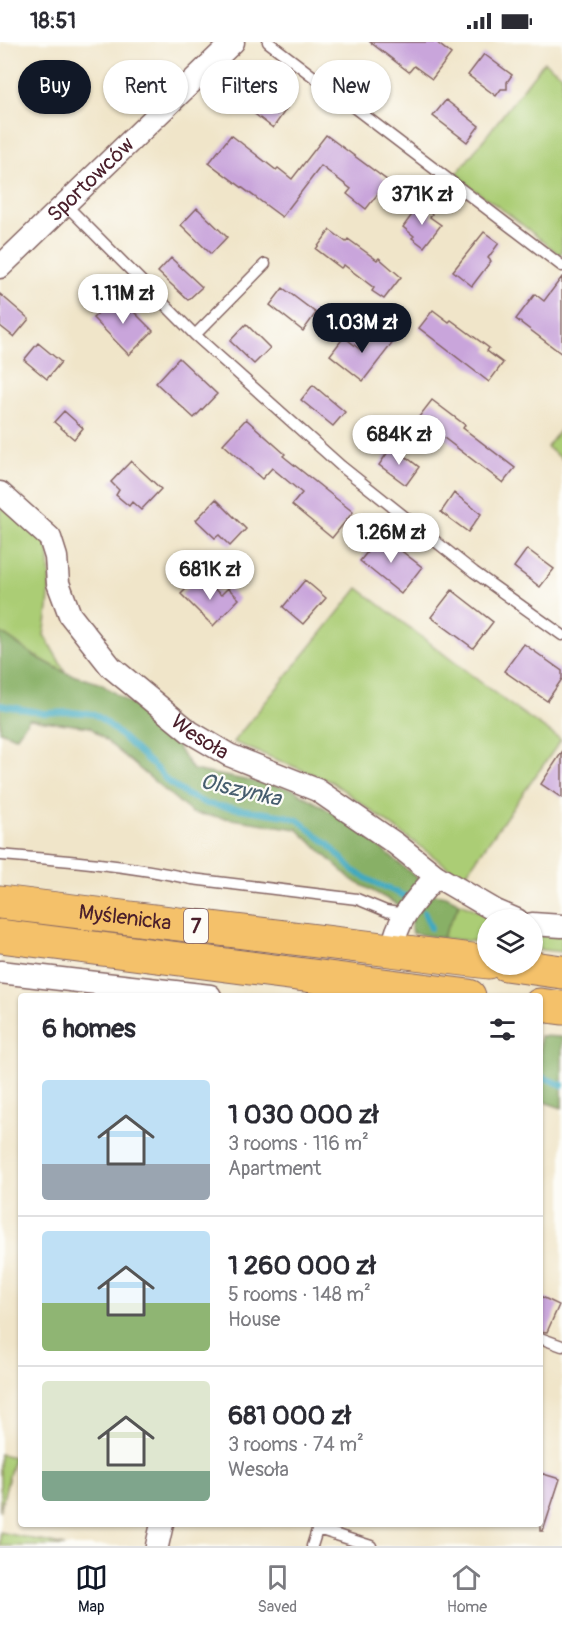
<!DOCTYPE html>
<meta charset="utf-8">
<style>
body{margin:0;font-family:Pangolin,sans-serif;background:#f2f2f3;color:#2b2b33;height:100vh;display:flex;flex-direction:column;font-size:22px;white-space:nowrap}
*{box-sizing:border-box;margin:0}
p{font-size:20px;color:#7c7c81}
.icon{flex:none;width:33px;height:33px;fill:none;stroke:currentColor;stroke-width:2;stroke-linecap:round;stroke-linejoin:round}
.map{position:relative;flex:1;overflow:hidden}
.panel{position:absolute;left:18px;top:951px;width:525px;height:534px;display:flex;flex-direction:column;background:#fff;border-radius:6px;box-shadow:0 2px 4px #0004}
.panel>*{flex:none}
.top-card{position:absolute;left:18px;top:18px;width:526px;height:54px;display:flex;gap:12px}
.controls{position:absolute;left:477px;top:867px;display:grid;gap:12px}
.controls a{display:grid;place-items:center;width:66px;height:66px;border-radius:50%;background:#fff;box-shadow:0 2px 4px #0004;font-size:30px}
.price{position:absolute;translate:-50% -51px;padding:0 14px;border-radius:21px;background:#fff;color:#222;font-size:20px;line-height:39px;filter:drop-shadow(0 2px 3px #0008)}
.price::after{content:'';position:absolute;left:50%;top:36px;width:18px;height:14px;margin-left:-9px;background:inherit;clip-path:polygon(0 0,100% 0,50% 100%)}
.price.selected{background:#111827;color:#fff}
ul{padding:0;list-style:none}
li{display:flex;align-items:center;gap:18px;height:150px;padding:0 24px}
li+li{border-top:2px solid #e1e1e2}
li span{display:grid;place-items:center;flex:none;width:168px;height:120px;border-radius:6px;color:#555}
li>.icon{margin-inline-start:auto}
span .icon{width:72px;height:72px;fill:#fffc;stroke-width:1}
li b{font-size:26px}
h2{display:flex;justify-content:space-between;align-items:center;height:72px;padding:0 24px;font-size:26px}
.chip{padding:0 21px;border-radius:27px;background:#fff;box-shadow:0 2px 4px #0004;font-size:21px;line-height:54px}
.chip.selected{background:#111827;color:#fff}
.status{display:flex;justify-content:space-between;align-items:center;height:42px;padding:0 30px;background:#fff;direction:ltr}
.status svg{height:16px;fill:currentColor}
.tab-bar{display:flex;justify-content:space-around;align-items:center;height:84px;border-top:2px solid #e1e1e2;background:#fff;font-size:16px;color:#7c7c81}
.tab-bar a{display:grid;justify-items:center;gap:3px}
.tab-bar .selected{color:#111827}
.map>svg:first-child{display:block}
.green{fill:#abcd75;stroke:#7a7650;stroke-width:1.5}
.forest{fill:#88b066;stroke:#696848;stroke-width:1.5}
.lines{fill:none;stroke-linecap:round;stroke-linejoin:round}
.stream{stroke:#40a9c0;stroke-width:6}
.building{fill:#c9a5db}
.lane-casing{stroke:#846462;stroke-width:13}
.street-casing{stroke:#846462;stroke-width:25}
.highway-casing{stroke:#846462;stroke-width:35}
.lane{stroke:#fff;stroke-width:10}
.street{stroke:#fff;stroke-width:22}
.highway{stroke:#f4c16a;stroke-width:33}
.labels{text-anchor:middle;stroke-width:4.5;stroke-linejoin:round;paint-order:stroke}
.shield{fill:#fdfcf7;stroke:#806168;stroke-width:1.5}
.shield-label{font-size:20px;font-weight:bold;fill:#4a1f2b}
.street-label{font-size:21px;fill:#4a1f2b;stroke:#fdfcf7}
.water-label{font-size:22px;font-style:italic;fill:#465d6e;stroke:#fdfcf7}
</style>
<div class="status"><b>18:51</b><svg viewBox="0 0 49 12"><path d="M0 12V9h3v3zM5 12V6h3v6zM10 12V3h3v9zM15 12V0h3v12zM26 1h20v11H26zM47 4h2v5h-2z"/></svg></div>
<div class="map">
<svg width="562" height="1504" viewBox="0 0 562 1504">
<rect width="100%" height="100%" fill="#fdfcf7"/>
<filter id="ink" filterUnits="userSpaceOnUse"><feTurbulence type="fractalNoise" baseFrequency=".0167" numOctaves="2"/><feDisplacementMap in="SourceGraphic" scale="12" xChannelSelector="R" yChannelSelector="G"/><feConvolveMatrix kernelMatrix="1 2 1 2 8 2 1 2 1" color-interpolation-filters="sRGB"/></filter>
<filter id="wash" filterUnits="userSpaceOnUse"><feTurbulence type="fractalNoise" baseFrequency=".008" numOctaves="4" result="noise"/><feDisplacementMap in="SourceGraphic" scale="24" xChannelSelector="R" yChannelSelector="G"/><feGaussianBlur stdDeviation="1.35" result="paint"/><feColorMatrix in="noise" values="0 0 0 0 0 0 0 0 0 0 0 0 0 0 0 0 0 1.4 0 .05"/><feComposite in="paint" operator="in"/></filter>
<g filter="url(#wash)">
<rect width="100%" height="100%" fill="#f0e5c9"/>
<path class="green" d="M544 20 562 33V210L560 213 510 173 455 134Z
M562 385V417L547 405Z
M0 463 48 502C51 534 50 563 44 593L66 631 35 614 0 590Z
M358 546 505 659 561 698 463 836 332 740 233 700Z
M460 861 496 877 488 878 487 901 442 896Z
M532 887 562 892V910L533 907Z
M0 1412 14 1415 0 1469Z
M0 1490 65 1504H0Z"/>
<path class="forest" d="M0 590 35 614 66 631 101 642 164 685 193 728 293 747 348 780 420 838 400 864 352 838 297 787 192 771 90 685 29 677 16 695 0 689Z
M434 852 446 854 460 861 442 896 412 891C407 874 423 862 434 852Z
M540 994 562 995V1066L547 1061 540 1056Z"/>
<g class="lines">
<path class="stream" d="M0 663 44 671 73 670 94 672 107 681 159 729 167 739 187 753 207 762 286 774 298 778 328 802 354 829 373 840 407 855
M424 870 431 886
M540 1034 562 1043"/>
</g>
<g id="blocks">
<path class="building" d="M370 0H436L451 12 432 37 414 24 409 30Z
M484 12 512 33 507 40V47H501L496 54 468 33Z
M253 41 287 66 273 86 239 60Z
M446 58 479 84 467 100 433 74Z
M231 93 276 128 278 126 292 137 326 93 388 139 366 167 347 152 351 147 321 124 282 175 209 121Z
M419 163 432 172 430 175 441 183 424 205 412 196 414 194 403 185Z
M197 166 227 195 211 212 181 183Z
M330 188 346 200 348 197 377 218 379 216 401 235 384 257 372 249 374 246 344 223 341 226 316 207Z
M484 190 499 201 488 216 491 219 472 244 453 229Z
M171 216 202 245 188 258 158 230Z
M562 235V312L516 277 535 252 544 259Z
M283 246 316 271 303 289 270 263Z
M0 252 29 277 14 295 0 284Z
M117 253 153 289 129 313 93 276Z
M433 268 449 280 451 278 489 306 487 309 503 321 489 340 419 286Z
M246 282 270 306 254 322 230 299Z
M378 287 394 299 363 339 330 313 344 295 362 309Z
M38 301 61 320 47 337 24 318Z
M179 316 217 352 194 376 156 341Z
M313 343 345 370 333 384 301 358Z
M432 358 465 383 463 386 515 426 503 441 418 376Z
M64 369 83 386 74 397 54 380Z
M246 377 285 412 283 414 353 470 332 496 292 463 302 451 272 426 262 437 223 402Z
M392 404 419 425 406 443 379 423Z
M131 419 161 447 141 468 132 460 129 464 116 453 119 448 111 440Z
M454 451 481 472 468 490 441 470Z
M216 457 246 487 230 504 219 493 215 496 196 478Z
M381 493 422 525 401 552 360 519Z
M527 507 554 527 540 545 514 525Z
M203 537 221 553 228 546 239 557 213 584 181 552 195 538 198 542Z
M305 538 326 556 303 582 283 565Z
M452 548 493 580 473 606 431 575Z
M524 602 562 629V637L547 659 504 629Z
M562 710V756L541 742Z
M540 1254 559 1263 547 1290 540 1289Z
M540 1431 560 1437 543 1489H540Z"/>
</g>
</g>
<g filter="url(#ink)">
<use href="#blocks" fill-opacity="0" stroke="#846462" stroke-width="1.5"/>
<g class="lines">
<defs>
<path id="lane" d="M268 0 562 224
M66 163 195 293 341 424 474 530 562 593
M195 293 265 222
M0 813C64 818 129 823 192 837L357 857 386 869 404 872
M540 1296 562 1304
M318 1487 371 1504
M312 1504 319 1482"/>
<g id="street">
<path id="s1" d="M0 225 233 0"/>
<path id="s2" d="M0 451 50 496 56 515 58 541 70 573 111 625 190 690 229 713 317 748 396 802 436 834 496 869 517 878"/>
<path d="M532 882 562 884"/>
<path d="M392 908C398 874 415 859 436 834"/>
<path d="M0 930 210 954"/>
<path d="M157 1504 162 1482"/>
</g>
<g id="highway">
<path id="s3" d="M0 860 488 920"/>
<path d="M0 894 469 954"/>
<path d="M505 922 562 930"/>
<path d="M540 963 562 966"/>
</g>
</defs>
<use href="#lane" class="lane-casing"/>
<use href="#street" class="street-casing"/>
<use href="#highway" class="highway-casing"/>
<use href="#lane" class="lane"/>
<use href="#street" class="street"/>
<use href="#highway" class="highway"/>
</g>
</g>
<g class="labels">
<rect class="shield" x="184" y="867" width="24" height="34" rx="4.5"/>
<g class="shield-label">
<text x="196" y="891">7</text>
</g>
<g class="street-label">
<text dy="7" stroke="none"><textPath href="#s1" startOffset="126">Sportowców</textPath></text>
<text dy="7" stroke="none"><textPath href="#s2" startOffset="327">Wesoła</textPath></text>
<text dy="7" stroke="none"><textPath href="#s3" startOffset="126">Myślenicka</textPath></text>
</g>
<g class="water-label">
<text transform="translate(241 747) rotate(13)" y="8">Olszynka</text>
</g>
</g>
</svg>
<div class="controls">
<a><svg class="icon" aria-label="layers" viewBox="0 0 24 24"><path d="M12 4l9 5-9 5-9-5zM3 14l9 5 9-5"/></svg></a>
</div>
<b class="price" style="left:422px;top:184px">371K zł</b>
<b class="price" style="left:123px;top:283px">1.11M zł</b>
<b class="price selected" style="left:362px;top:312px">1.03M zł</b>
<b class="price" style="left:399px;top:424px">684K zł</b>
<b class="price" style="left:391px;top:522px">1.26M zł</b>
<b class="price" style="left:210px;top:559px">681K zł</b>
<div class="top-card">
<a class="chip selected">Buy</a>
<a class="chip">Rent</a>
<a class="chip">Filters</a>
<a class="chip">New</a>
</div>
<section class="panel">
<h2>6 homes<svg class="icon" aria-label="filters" viewBox="0 0 24 24"><path d="M4 7h16M4 17h16"/><circle cx="9" cy="7" r="2"/><circle cx="15" cy="17" r="2"/></svg></h2>
<ul>
<li><span style="background:linear-gradient(#bfe0f5 70%,#9aa5b1 0)"><svg class="icon" aria-label="home" viewBox="0 0 24 24"><path d="M3 11l9-7 9 7M6 9v11h12V9"/></svg></span><div><b>1 030 000 zł</b><p>3 rooms · 116 m²</p><p>Apartment</p></div></li>
<li><span style="background:linear-gradient(#bfe0f5 60%,#8fb573 0)"><svg class="icon" aria-label="home" viewBox="0 0 24 24"><path d="M3 11l9-7 9 7M6 9v11h12V9"/></svg></span><div><b>1 260 000 zł</b><p>5 rooms · 148 m²</p><p>House</p></div></li>
<li><span style="background:linear-gradient(#dfe7d0 75%,#7fa58c 0)"><svg class="icon" aria-label="home" viewBox="0 0 24 24"><path d="M3 11l9-7 9 7M6 9v11h12V9"/></svg></span><div><b>681 000 zł</b><p>3 rooms · 74 m²</p><p>Wesoła</p></div></li>
</ul>
</section>
</div>
<nav class="tab-bar">
<a class="selected"><svg class="icon" aria-label="map" viewBox="0 0 24 24"><path d="M3 6l6-2 6 2 6-2v14l-6 2-6-2-6 2zM9 4v14M15 6v14"/></svg>Map</a>
<a><svg class="icon" aria-label="saved" viewBox="0 0 24 24"><path d="M7 4h10v16l-5-4-5 4z"/></svg>Saved</a>
<a><svg class="icon" aria-label="home" viewBox="0 0 24 24"><path d="M3 11l9-7 9 7M6 9v11h12V9"/></svg>Home</a>
</nav>
